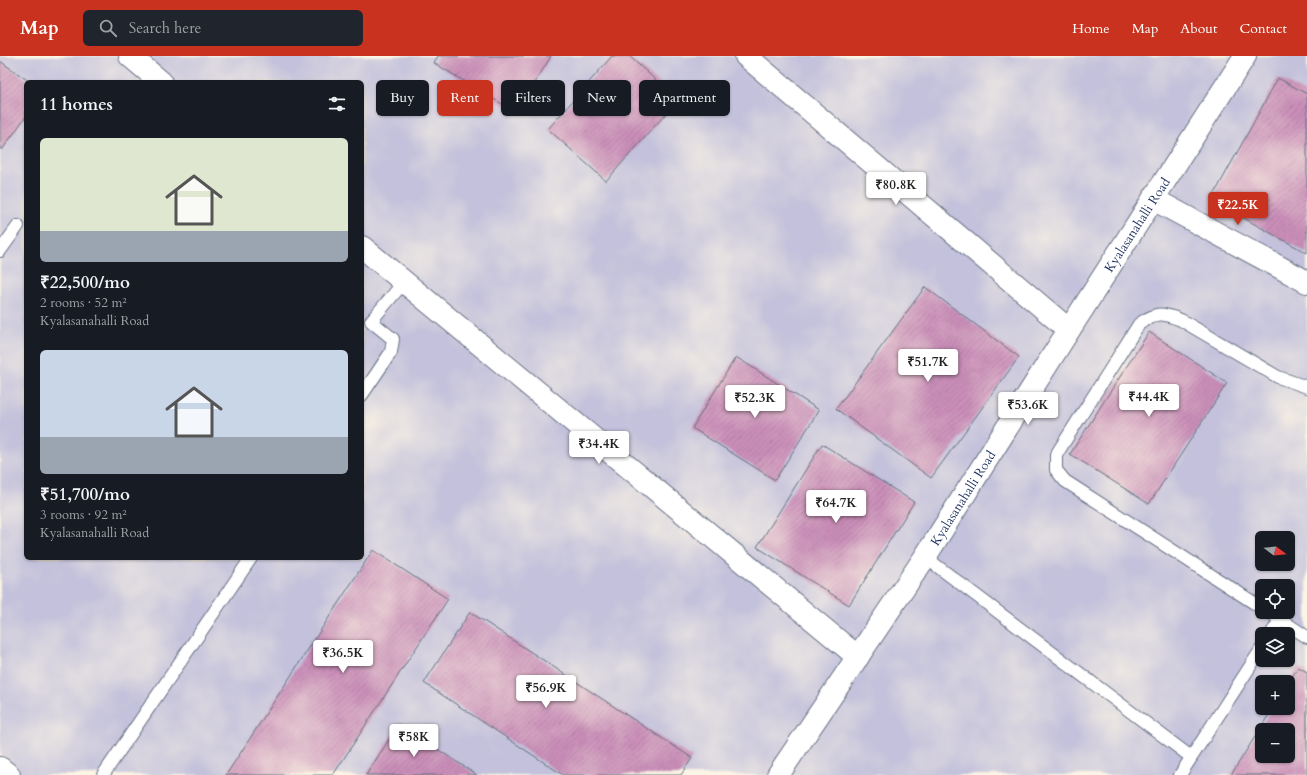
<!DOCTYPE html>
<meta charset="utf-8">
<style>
body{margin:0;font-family:Cardo,serif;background:#20242c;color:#f1f3f6;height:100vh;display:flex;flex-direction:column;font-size:15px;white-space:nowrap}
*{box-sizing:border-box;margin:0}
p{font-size:13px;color:#9ea1a6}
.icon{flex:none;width:22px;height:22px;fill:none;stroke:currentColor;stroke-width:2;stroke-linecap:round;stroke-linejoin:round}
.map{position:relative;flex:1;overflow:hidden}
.details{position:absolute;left:24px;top:24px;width:340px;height:480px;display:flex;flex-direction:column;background:#171b24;border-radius:6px;box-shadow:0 1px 3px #0004}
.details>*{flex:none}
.guide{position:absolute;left:376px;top:24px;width:380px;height:36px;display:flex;gap:8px}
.needle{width:26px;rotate:106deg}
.controls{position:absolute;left:1255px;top:475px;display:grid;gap:8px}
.controls a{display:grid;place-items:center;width:40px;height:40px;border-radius:6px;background:#171b24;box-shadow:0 1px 3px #0004;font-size:20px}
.price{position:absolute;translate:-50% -34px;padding:0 9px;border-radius:4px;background:#fff;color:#222;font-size:13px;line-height:26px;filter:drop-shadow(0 1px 2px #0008)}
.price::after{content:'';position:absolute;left:50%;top:24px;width:12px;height:9px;margin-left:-6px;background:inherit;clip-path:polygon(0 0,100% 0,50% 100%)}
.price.current{background:#c8321e;color:#fff}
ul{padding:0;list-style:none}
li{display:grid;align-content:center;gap:8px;height:212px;padding:0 16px}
li span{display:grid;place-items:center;height:124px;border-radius:6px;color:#555}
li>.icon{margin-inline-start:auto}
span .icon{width:72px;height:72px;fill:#fffc;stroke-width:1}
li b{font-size:17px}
h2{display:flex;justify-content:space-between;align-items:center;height:48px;padding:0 16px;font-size:17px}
.chip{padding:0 14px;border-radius:6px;background:#171b24;box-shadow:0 1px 3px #0004;font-size:14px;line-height:36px}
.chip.current{background:#c8321e;color:#fff}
header{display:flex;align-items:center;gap:24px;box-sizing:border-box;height:56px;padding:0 20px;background:#c8321e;color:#fff}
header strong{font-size:19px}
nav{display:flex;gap:22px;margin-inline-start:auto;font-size:14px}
.search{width:280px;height:36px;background:#20242c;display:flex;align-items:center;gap:10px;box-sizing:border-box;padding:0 14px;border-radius:6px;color:#9ea1a6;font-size:15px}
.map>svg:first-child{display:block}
.industrial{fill:#c3c1db;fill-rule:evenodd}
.building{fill:url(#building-hatch);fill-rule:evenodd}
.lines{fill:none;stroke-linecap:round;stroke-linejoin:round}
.service-casing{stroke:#646e81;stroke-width:14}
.minor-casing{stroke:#646e81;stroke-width:24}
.tertiary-casing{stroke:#646e81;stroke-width:24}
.secondary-casing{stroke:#646e81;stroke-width:24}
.service{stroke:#fff;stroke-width:12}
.minor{stroke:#fff;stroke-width:22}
.tertiary{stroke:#fff;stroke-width:22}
.secondary{stroke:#fff;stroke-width:22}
.labels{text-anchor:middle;stroke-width:3;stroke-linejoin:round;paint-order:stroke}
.street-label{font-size:13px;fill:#1b2f5e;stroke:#fcf5e5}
</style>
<header>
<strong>Map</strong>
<div class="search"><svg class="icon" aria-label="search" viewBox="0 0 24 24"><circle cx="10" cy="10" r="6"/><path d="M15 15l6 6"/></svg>Search here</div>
<nav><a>Home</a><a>Map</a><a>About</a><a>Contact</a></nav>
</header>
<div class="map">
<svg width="1307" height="719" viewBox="0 0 1307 719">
<defs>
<pattern id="building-hatch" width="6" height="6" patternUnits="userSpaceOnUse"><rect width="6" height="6" fill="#cb8fb9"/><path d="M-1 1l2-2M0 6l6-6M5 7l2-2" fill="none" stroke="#a4759a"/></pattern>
</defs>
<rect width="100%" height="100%" fill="#fcf5e5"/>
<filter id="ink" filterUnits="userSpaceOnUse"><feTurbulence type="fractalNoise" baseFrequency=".025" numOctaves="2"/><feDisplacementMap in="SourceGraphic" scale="8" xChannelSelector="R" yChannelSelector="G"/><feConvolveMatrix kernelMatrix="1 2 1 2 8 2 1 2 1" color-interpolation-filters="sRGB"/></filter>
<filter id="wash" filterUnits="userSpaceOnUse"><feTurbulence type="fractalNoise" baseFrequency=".012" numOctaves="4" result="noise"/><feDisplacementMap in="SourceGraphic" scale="16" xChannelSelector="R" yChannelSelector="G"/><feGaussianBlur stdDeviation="0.9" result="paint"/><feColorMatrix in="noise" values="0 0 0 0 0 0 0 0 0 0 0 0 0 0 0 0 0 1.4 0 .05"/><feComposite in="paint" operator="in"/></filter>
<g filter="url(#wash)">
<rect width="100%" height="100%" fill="#ece3c2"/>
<path class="industrial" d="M0 0H1307V719H0ZM26 26H362V502H26ZM1262 482H1288V508H1262ZM1262 530H1288V556H1262ZM1262 578H1288V604H1262ZM1262 626H1288V652H1262ZM1262 674H1288V700H1262Z"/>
<g id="blocks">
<path class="building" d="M438 0H551L517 57 434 7Z
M612 0H629L678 44 606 125 548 73Z
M0 5 30 26H26V60L2 94 0 92Z
M1278 22 1307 38V197L1211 144Z
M925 231 1019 301 931 422 836 353Z
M1149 276 1227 327 1149 448 1070 398Z
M736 301 819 354 775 424 692 372Z
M822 388 914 446 849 549 757 491Z
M373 494 448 543 333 719H226Z
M470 556 692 702 681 719H563L424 627Z
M1298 611 1307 616V719H1231L1273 652H1288V628ZM1262 674H1288V700H1262Z
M399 668 477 719H366Z"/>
</g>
</g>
<g filter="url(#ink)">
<use href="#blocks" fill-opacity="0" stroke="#646e81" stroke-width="1"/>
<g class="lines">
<defs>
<path id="service" d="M0 195 18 170
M362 339 391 296 393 283 371 265 404 226
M925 501 1191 701
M1262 552 1065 425 1056 414V399L1139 268C1157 256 1160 256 1181 264L1278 321 1307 331
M1269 556 1307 581
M1271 578 1280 564
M103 719 251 502
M1180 719 1262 592"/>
<path id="minor" d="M130 0 161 26
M746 0 1069 274
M1153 143 1307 226
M362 191 858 601"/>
<g id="tertiary">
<path id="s1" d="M778 719 925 501 1069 274 1245 0"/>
</g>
<path id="secondary" d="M0 712 9 719"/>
</defs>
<use href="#service" class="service-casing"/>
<use href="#minor" class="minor-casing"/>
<use href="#tertiary" class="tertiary-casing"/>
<use href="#secondary" class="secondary-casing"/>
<use href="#service" class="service"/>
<use href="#minor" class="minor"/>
<use href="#tertiary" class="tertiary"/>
<use href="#secondary" class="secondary"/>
</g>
</g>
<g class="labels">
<g class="street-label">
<text dy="5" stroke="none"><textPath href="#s1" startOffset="657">Kyalasanahalli Road</textPath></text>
<text dy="5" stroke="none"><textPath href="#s1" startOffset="333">Kyalasanahalli Road</textPath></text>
</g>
</g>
</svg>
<div class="controls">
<a><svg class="needle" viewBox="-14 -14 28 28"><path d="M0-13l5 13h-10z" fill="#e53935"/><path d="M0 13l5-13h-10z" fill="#9ea1a6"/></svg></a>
<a><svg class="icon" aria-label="locate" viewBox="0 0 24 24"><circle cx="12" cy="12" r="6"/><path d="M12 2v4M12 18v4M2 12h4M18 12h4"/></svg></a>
<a><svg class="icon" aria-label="layers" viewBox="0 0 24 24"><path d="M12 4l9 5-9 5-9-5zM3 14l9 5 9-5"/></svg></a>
<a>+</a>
<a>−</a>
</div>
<b class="price" style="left:896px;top:150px">₹80.8K</b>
<b class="price current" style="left:1238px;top:170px">₹22.5K</b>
<b class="price" style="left:928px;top:327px">₹51.7K</b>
<b class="price" style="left:1149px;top:362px">₹44.4K</b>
<b class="price" style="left:755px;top:363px">₹52.3K</b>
<b class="price" style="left:1028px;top:370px">₹53.6K</b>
<b class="price" style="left:599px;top:409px">₹34.4K</b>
<b class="price" style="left:836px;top:468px">₹64.7K</b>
<b class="price" style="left:343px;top:618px">₹36.5K</b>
<b class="price" style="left:546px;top:653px">₹56.9K</b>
<b class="price" style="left:414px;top:702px">₹58K</b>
<div class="guide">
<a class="chip">Buy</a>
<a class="chip current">Rent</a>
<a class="chip">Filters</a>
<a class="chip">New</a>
<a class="chip">Apartment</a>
</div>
<section class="details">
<h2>11 homes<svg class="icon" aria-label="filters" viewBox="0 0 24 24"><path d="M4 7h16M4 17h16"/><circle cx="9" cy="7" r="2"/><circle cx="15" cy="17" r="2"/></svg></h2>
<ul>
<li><span style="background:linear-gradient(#dfe7d0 75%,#9aa5b1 0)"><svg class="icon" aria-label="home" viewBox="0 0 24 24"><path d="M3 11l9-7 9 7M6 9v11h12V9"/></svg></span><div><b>₹22,500/mo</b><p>2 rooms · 52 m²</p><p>Kyalasanahalli Road</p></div></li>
<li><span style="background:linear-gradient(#c9d6e8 70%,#9aa5b1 0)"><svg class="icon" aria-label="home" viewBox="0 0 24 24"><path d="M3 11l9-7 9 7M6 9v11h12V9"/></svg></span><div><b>₹51,700/mo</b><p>3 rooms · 92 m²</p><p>Kyalasanahalli Road</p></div></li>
</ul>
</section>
</div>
